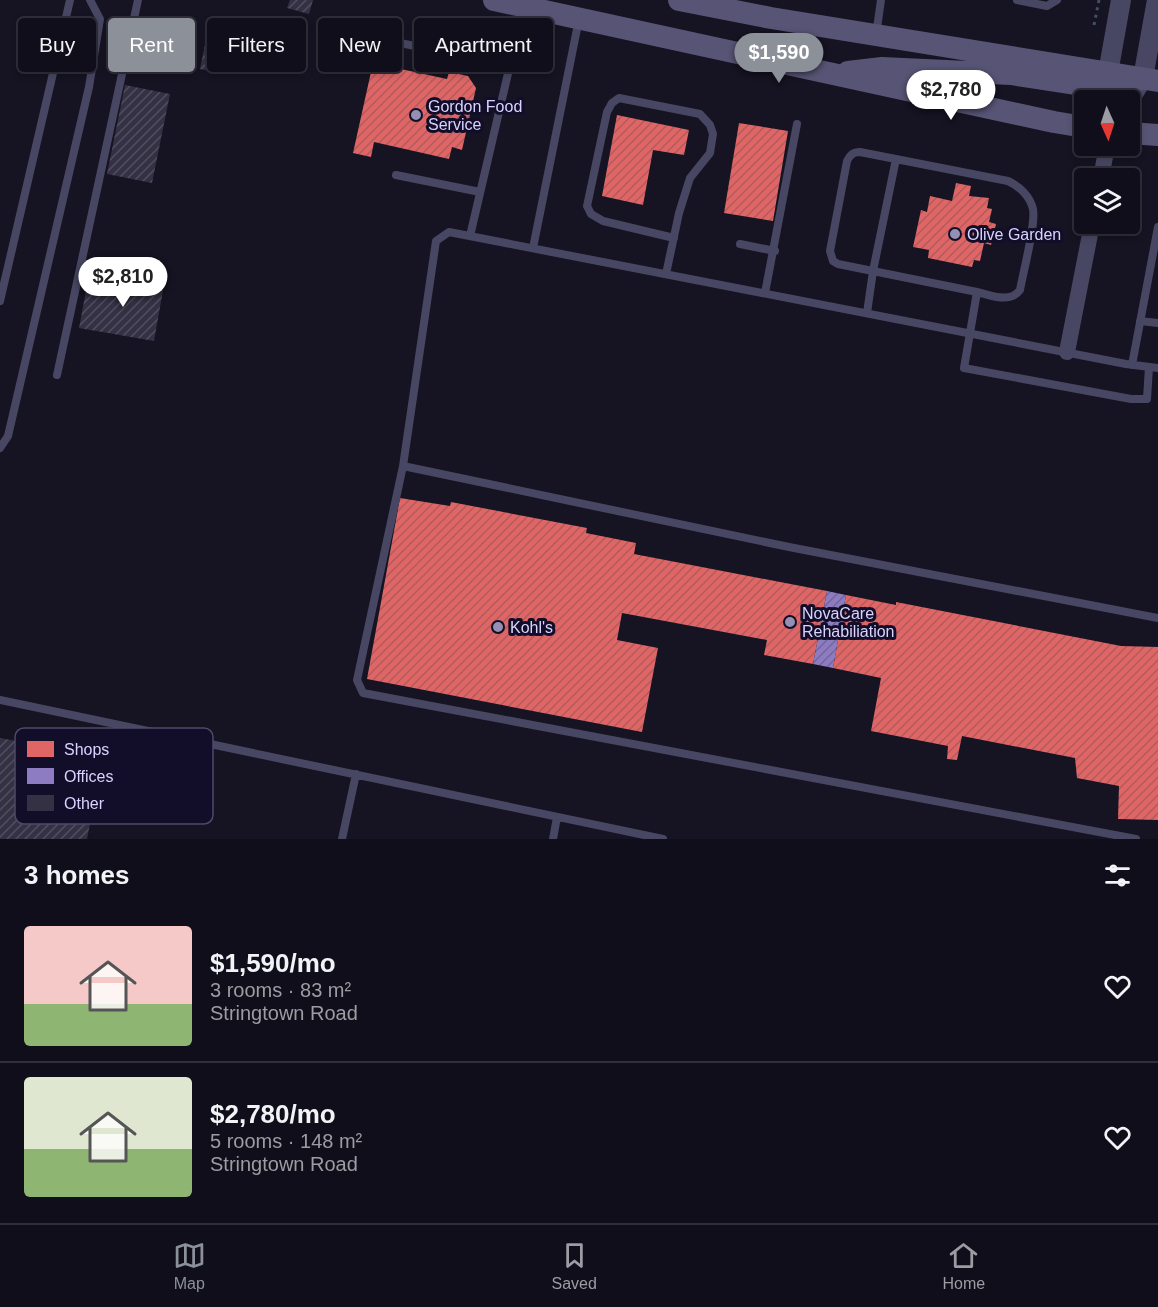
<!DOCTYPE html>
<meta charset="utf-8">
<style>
body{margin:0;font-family:Helvetica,sans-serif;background:#1e1c27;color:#f1f3f6;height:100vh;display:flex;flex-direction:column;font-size:22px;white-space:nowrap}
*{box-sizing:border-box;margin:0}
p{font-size:20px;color:#9c9ca2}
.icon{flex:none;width:33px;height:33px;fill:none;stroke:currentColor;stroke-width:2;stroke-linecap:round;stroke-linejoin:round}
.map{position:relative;height:839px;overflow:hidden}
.details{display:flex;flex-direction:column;background:#100e1a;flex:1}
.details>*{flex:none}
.banner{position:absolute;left:18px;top:18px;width:600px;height:54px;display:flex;gap:12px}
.needle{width:39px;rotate:177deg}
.buttons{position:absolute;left:1074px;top:90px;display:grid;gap:12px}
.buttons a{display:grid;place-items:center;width:66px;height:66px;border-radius:6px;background:#100e1a;box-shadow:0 3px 9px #0003,0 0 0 2px #302e39;font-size:30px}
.price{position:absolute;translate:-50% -51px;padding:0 14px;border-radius:21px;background:#fff;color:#222;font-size:20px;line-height:39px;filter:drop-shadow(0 2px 3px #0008)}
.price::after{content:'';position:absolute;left:50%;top:36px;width:18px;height:14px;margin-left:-9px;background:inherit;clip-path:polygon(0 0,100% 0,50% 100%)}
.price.current{background:#8c9099;color:#fff}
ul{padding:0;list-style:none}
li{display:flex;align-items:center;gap:18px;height:150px;padding:0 24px}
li+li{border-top:2px solid #302e39}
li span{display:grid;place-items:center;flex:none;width:168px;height:120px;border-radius:6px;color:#555}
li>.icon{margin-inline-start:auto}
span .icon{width:72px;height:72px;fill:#fffc;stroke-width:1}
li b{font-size:26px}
h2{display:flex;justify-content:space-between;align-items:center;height:72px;padding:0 24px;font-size:26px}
.chip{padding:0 21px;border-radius:6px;background:#100e1a;box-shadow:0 3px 9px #0003,0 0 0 2px #302e39;font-size:21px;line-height:54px}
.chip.current{background:#8c9099;color:#fff}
.tabs{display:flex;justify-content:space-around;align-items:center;height:84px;border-top:2px solid #302e39;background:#100e1a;font-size:16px;color:#9c9ca2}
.tabs a{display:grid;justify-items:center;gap:3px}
.tabs .current{color:#8c9099}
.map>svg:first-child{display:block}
.shops{fill:url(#shops-hatch)}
.offices{fill:url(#offices-hatch)}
.building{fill:url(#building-hatch)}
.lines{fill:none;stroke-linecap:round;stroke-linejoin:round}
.path{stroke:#425061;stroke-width:3;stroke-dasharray:3 4.5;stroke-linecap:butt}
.service{stroke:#484763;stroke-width:8}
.minor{stroke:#484763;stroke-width:16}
.tertiary{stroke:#484763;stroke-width:20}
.secondary{stroke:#575475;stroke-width:22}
.poi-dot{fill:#9590b2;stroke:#120d28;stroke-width:2}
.labels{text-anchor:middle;stroke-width:6;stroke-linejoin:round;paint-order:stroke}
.poi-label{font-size:16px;fill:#d9d4ff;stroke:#120d28;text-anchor:start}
.key{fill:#120d28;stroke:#4e4968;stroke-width:1.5}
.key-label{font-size:16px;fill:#d9d4ff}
</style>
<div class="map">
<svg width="1158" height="839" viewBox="0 0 1158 839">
<defs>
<pattern id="shops-hatch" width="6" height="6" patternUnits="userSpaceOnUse" patternTransform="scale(1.5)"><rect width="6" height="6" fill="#e06666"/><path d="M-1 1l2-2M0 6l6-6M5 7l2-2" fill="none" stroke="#b05b5e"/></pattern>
<pattern id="offices-hatch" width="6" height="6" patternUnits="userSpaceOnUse" patternTransform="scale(1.5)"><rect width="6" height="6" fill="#8e7cc3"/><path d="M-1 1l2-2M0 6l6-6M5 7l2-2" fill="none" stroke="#736799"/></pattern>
<pattern id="building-hatch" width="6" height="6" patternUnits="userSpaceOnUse" patternTransform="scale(1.5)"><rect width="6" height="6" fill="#343144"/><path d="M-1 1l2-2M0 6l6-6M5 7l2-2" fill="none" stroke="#514e60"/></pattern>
</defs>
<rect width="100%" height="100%" fill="#161322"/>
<path class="shops" d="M373 63 447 79 449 72 468 76 476 88 462 150 452 147 449 159 374 142 371 157 353 153Z
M617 115 689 130 684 155 653 150 643 205 602 196Z
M739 123 788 131 773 221 724 213Z
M956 183 971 186 969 196 989 198 987 208 992 209 989 222 996 224 991 245 984 243 980 261 974 260 972 267 928 258 929 250 913 247 921 210 927 212 930 196 952 201Z
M400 498 450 506 451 502 587 528 586 533 636 543 634 554 827 591 813 664 764 655 767 640 622 613 617 640 658 648 642 732 367 679Z
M846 595 896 605V602L1121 646 1158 647V820L1118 819 1119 786 1077 778 1075 758 962 736 957 760 947 759 948 746 871 731 881 678 833 668Z"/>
<path class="offices" d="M827 591 846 595 833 668 813 664Z"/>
<path class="building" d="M290 0H313L309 14 287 8Z
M209 25 234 30 225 74 200 69Z
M125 85 170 94 152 183 107 174Z
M142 275 165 279 154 341 79 328 88 280 139 289Z
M0 738 103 757 87 839H0Z"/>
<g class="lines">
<path class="path" d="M1094 25 1099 0"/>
<path class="service" d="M1017 0 1047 6 1057 0
M876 35 881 0
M385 40 510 65 470 236
M396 175 480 192
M740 244 775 251
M533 248 579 19
M666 274 679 213 690 178 710 153 713 134 710 125 700 114 619 98 612 103 607 112 587 206 591 214 603 221 674 238
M977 292 838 264 833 261 830 251 847 161C850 155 853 152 860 152L1008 181C1019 186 1030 196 1033 209 1036 224 1023 273 1020 290 1010 304 990 295 977 292L964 368 1131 399H1147L1149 367
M765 293 797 124
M0 301 70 0
M867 313 873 271 896 159
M1140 321 1158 323
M1132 365 1158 227
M1158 368 1126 364 449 232 436 241 403 466 789 547 1158 618
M57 375 138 0
M0 448 8 436 89 87 100 19 90 0
M403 466 357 680 363 693 1136 839
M0 700 663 839
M342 839 356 774
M553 839 557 817"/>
<path class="minor" d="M1101 178 1107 146
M1067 352 1092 224"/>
<path class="tertiary" d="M1108 100V73L1121 0
M1129 100 1143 78 1157 0"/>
<path class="secondary" d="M494 0 1054 122 1084 127
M679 0 771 18 1158 81
M848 72 882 68 1011 74 1108 89 1125 86 1139 80
M1130 133 1158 135"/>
</g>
<g class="poi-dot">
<circle cx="416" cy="115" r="6"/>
<circle cx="955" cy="234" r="6"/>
<circle cx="790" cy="622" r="6"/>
<circle cx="498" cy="627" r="6"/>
</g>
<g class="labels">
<g class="poi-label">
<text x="428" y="112">Gordon Food<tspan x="428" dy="18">Service</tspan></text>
<text x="967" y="240">Olive Garden</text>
<text x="802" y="619">NovaCare<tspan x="802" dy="18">Rehabiliation</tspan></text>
<text x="510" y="633">Kohl's</text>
</g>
</g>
<rect x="15" y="728" width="198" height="96" rx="9" class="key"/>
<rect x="27" y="741" width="27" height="16" fill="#e06666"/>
<rect x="27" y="768" width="27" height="16" fill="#8e7cc3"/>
<rect x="27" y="795" width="27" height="16" fill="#343144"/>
<g class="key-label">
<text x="64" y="755">Shops</text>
<text x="64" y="782">Offices</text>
<text x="64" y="809">Other</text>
</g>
</svg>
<div class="buttons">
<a><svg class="needle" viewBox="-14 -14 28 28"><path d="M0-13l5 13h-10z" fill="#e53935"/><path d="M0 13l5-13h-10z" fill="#9c9ca2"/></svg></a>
<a><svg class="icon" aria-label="layers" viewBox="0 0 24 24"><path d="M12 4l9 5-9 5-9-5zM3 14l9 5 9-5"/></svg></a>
</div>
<b class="price current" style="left:779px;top:84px">$1,590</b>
<b class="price" style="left:951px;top:121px">$2,780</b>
<b class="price" style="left:123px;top:308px">$2,810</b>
<div class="banner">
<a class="chip">Buy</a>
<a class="chip current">Rent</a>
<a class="chip">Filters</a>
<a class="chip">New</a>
<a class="chip">Apartment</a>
</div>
</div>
<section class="details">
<h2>3 homes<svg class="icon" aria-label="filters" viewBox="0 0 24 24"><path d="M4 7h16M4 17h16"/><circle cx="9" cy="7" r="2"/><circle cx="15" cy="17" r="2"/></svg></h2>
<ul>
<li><span style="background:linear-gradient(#f6c9c9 65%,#8fb573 0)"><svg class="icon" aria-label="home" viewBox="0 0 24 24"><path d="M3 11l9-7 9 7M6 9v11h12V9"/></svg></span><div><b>$1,590/mo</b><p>3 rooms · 83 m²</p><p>Stringtown Road</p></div><svg class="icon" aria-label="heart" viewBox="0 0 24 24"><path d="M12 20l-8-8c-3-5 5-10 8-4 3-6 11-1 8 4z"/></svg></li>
<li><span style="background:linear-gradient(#dfe7d0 60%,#8fb573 0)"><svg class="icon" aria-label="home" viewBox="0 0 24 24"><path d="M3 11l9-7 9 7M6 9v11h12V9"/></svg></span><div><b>$2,780/mo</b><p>5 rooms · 148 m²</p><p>Stringtown Road</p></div><svg class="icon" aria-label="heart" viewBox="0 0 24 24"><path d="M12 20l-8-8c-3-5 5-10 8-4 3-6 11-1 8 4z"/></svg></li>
</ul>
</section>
<nav class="tabs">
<a class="current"><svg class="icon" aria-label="map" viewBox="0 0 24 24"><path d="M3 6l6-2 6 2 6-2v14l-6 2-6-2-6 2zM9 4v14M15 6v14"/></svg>Map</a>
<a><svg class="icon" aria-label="saved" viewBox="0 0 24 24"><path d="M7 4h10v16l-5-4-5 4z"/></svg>Saved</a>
<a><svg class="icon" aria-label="home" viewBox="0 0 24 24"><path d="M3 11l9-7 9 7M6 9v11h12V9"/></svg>Home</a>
</nav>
